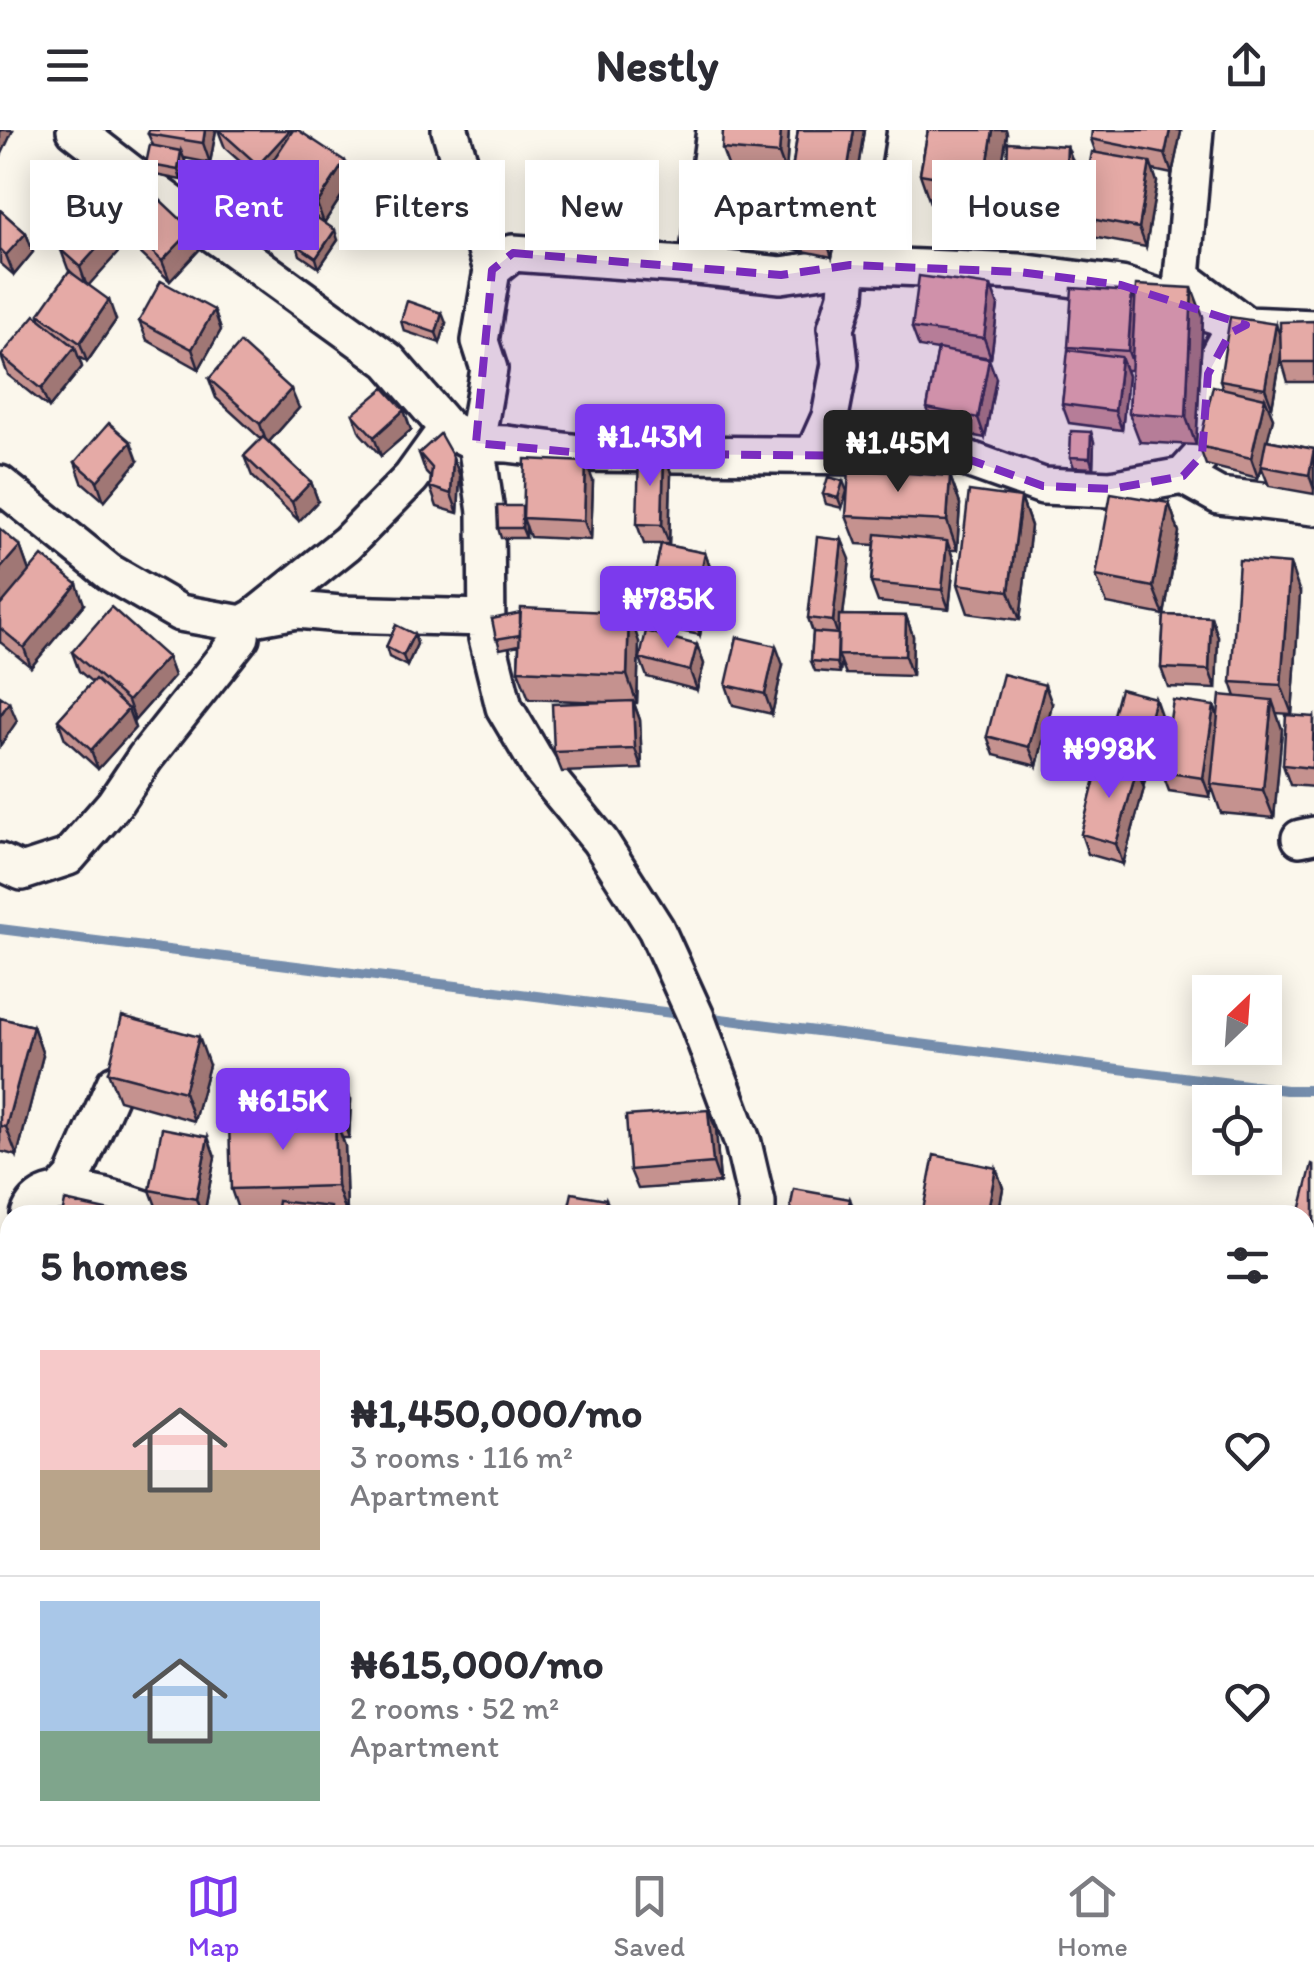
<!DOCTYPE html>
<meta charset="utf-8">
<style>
body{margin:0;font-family:Itim,sans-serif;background:#f7f7f7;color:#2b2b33;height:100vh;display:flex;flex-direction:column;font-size:38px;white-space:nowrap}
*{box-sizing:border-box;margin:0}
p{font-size:32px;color:#7c7c81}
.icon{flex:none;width:55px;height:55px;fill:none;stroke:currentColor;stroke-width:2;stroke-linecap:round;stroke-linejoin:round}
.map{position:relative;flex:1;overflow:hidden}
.side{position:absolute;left:0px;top:1075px;width:1315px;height:640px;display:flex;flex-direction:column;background:#fff;border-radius:30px 30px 0 0;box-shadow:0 5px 25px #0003}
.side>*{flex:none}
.top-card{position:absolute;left:30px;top:30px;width:1255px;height:90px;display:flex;gap:20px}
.needle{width:65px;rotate:25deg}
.buttons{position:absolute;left:1192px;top:845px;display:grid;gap:20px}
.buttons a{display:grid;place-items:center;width:90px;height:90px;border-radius:0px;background:#fff;box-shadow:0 5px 25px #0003;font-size:50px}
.price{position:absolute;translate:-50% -85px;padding:0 22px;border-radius:10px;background:#7c3aed;color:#fff;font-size:32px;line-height:65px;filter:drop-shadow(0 2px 5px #0008)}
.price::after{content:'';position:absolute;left:50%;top:60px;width:30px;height:22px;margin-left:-15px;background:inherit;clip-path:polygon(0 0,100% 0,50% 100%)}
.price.active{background:#222;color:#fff}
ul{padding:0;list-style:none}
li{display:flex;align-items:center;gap:30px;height:250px;padding:0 40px}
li+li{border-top:2px solid #e1e1e2}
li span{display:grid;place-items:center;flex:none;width:280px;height:200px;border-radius:0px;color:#555}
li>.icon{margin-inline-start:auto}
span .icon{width:120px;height:120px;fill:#fffc;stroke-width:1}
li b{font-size:42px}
h2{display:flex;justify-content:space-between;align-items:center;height:120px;padding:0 40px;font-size:42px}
.pill{padding:0 35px;border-radius:0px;background:#fff;box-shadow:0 5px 25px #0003;font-size:35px;line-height:90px}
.pill.active{background:#7c3aed;color:#fff}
header{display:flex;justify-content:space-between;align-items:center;height:130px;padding:0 40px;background:#fff;font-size:45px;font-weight:800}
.dock{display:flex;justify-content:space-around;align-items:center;height:140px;border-top:2px solid #e1e1e2;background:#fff;font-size:28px;color:#7c7c81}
.dock a{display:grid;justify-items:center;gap:5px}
.dock .active{color:#7c3aed}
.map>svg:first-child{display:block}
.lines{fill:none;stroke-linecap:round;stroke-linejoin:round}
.stream{stroke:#758dac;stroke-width:10}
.minor-casing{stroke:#22223b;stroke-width:42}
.minor{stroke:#fbf7ec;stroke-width:35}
.wall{fill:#c5928f;stroke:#22223b;stroke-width:2.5}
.shaded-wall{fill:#a07774;stroke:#22223b;stroke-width:2.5}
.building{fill:#e5aaa6;stroke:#22223b;stroke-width:2.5}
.marked{fill:#7b2cbf;fill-opacity:0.2;stroke:#7b2cbf;stroke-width:8;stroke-dasharray:20 12;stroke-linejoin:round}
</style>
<header><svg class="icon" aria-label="menu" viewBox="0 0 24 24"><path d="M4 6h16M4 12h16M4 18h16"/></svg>Nestly<svg class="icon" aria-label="share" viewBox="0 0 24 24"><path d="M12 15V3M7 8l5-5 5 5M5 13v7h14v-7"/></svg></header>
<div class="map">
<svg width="1314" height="1715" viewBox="0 0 1314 1715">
<rect width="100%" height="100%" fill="#fbf7ec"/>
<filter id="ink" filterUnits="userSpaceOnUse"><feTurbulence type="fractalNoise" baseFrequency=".01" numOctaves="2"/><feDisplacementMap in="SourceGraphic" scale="20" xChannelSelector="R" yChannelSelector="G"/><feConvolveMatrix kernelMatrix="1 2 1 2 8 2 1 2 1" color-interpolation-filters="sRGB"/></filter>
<g filter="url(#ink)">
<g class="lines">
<path class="stream" d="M0 799 688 885
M705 887 1286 960H1314"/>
<defs>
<path id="minor" d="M75 0 150 58 389 231 447 298 476 313 507 314 581 323 962 327 1043 356 1111 359 1183 346 1202 325 1208 304V244L1230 203 1246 195 1314 198
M450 0 492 140
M697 136 715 0
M813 325 830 287 840 234 836 198 846 166 851 101 867 0
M1183 346 1219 366 1314 377
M0 354 109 442 180 483 242 494 253 488 297 480 340 484 486 488
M256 486 347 413 411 348 447 298
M1300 708 1314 705
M0 732 22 742 68 727 114 674 145 628 241 507 242 494
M59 1063 73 1048 115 953
M29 1085C44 1039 130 1074 162 1085
M757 1085V1073L743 1013 696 887 656 799 600 711 540 638 504 577 487 508 486 382 476 313 489 239 480 211 492 140 513 123 697 136 781 145 850 135 1020 142 1121 155 1246 195 1182 147 1195 0
M0 1169 10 1140
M614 1705 672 1715
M0 1712 31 1715
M381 1715 607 1705
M917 1715V1705"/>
</defs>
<use href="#minor" class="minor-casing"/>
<use href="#minor" class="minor"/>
</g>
<path class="wall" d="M216 0 210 33 184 28 185 31 181 50 150 44 146 34 153 15 148 4Z
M218 0 352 50 324 93 338 110 319 138 300 125 297 115 316 88 273 60 269 49 265 54 225 18Z
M789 0 786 43 729 38 722 19Z
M798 0H864L853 69 838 66 842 78 832 127 775 115 768 95 795 50 792 41Z
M928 0H1006L1007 4 994 84 930 73 920 44Z
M1181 2 1172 44 1153 40 1157 52 1146 117 1087 106 1080 87 1096 23 1091 9Z
M1067 16 1074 35 1071 106 1012 104 1005 84Z
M618 56 619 73H606L609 113 560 116 553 96 550 59Z
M0 80 26 103 33 122 14 145 0 133Z
M109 81 192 100 199 120 170 151 120 104 124 116 88 155 116 190 87 232 79 227 82 237 49 278 8 245 1 226 40 189 39 184 75 146 68 139 61 120 114 93Z
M1132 162 1135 171 1203 187 1196 315 1140 312 1129 283 1132 240H1126L1128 246 1122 300 1069 293 1062 274 1069 220 1068 217Z
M998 175 991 228 959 223 996 248 985 308 934 298 927 278 938 220 919 217 912 198Z
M214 180 221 200 199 239 147 210 139 191Z
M401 191 446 193 440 213 404 201Z
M1314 191V252H1288L1281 228 1272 277H1268L1273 288 1267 310 1314 319V364L1269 356 1261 336 1262 333 1258 348 1206 335 1199 316 1223 259 1220 250 1280 206Z
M209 249 299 278 269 312 311 352 318 371 299 391 252 346 244 326 261 309 216 268Z
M353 284 411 300 381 326 360 303Z
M1091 302 1094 312 1093 338 1074 337 1070 327Z
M419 323 460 346 458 383 437 377 430 357 431 348 426 343Z
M664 324 671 343 669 414H661L705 423 712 443 700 505 655 496 648 476 661 414H644L637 394Z
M138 331 104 371 82 352 75 332Z
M950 346 960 374 957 420H950L954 431 949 479 878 472 871 453 875 415 857 414 846 386Z
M593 351 591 410 530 407 526 396V408H501L498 398 522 376Z
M847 361 842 378 826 374 823 364Z
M1021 368 1031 396 1020 490 968 483 958 454Z
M1169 373 1179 402 1164 485 1211 487 1218 507 1216 559 1168 557 1161 538 1164 485 1107 474 1096 446Z
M20 416 29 441 84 474 31 537 0 512V498Z
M850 429 843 485 906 486 913 506 912 546 846 544 841 532 840 543 815 541 811 531 813 502 808 488Z
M1300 463 1292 584 1276 583 1282 599 1274 688 1221 683 1212 657 1210 667 1169 661 1162 642 1214 576 1218 586 1236 567 1231 552Z
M492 489 639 512 637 573H634L640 590 642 639 562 642 554 622 601 572 529 569 518 540 519 515 500 519Z
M414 504 417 514 407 536 389 527 386 517Z
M697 515 704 534 697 560 647 547 640 528Z
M72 522 167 527 174 546 135 590 131 587 135 598 98 639 65 609 58 590 92 552 79 541Z
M783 535 772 584 733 575 726 555Z
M1052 574 1037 636 994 625 987 606Z
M1314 587V657L1290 655 1283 635Z
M1162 588 1144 654 1142 653 1144 658 1123 734 1088 724 1081 704 1104 630 1102 625Z
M0 888 33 896 43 925 17 1026 0 1021Z
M209 935 194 991 119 970 108 942Z
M351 970 349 1008H342L345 1016 347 1085H240L231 1059 292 989 291 986Z
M708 980 716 999 720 1053 638 1059 630 1040Z
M215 1027 204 1085H187L157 1079 150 1060Z
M1314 1035V1109L1306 1106 1305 1085Z
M996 1038 1003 1058 998 1085H924L923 1080Z
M1305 1114 1314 1116V1201L1305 1199Z
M10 1304V1618L9 1614 8 1623 0 1622V1345L10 1347 6 1338Z
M1314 1317V1386L1310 1385 1305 1371V1356Z
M934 1705H1006L1003 1715H938Z"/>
<path class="shaded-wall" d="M0 0H13L0 28Z
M205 0H216L210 33 203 13Z
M290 0H294L266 41 269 49 265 54 258 35Z
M781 0H789L786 43 779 24Z
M854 0H864L853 69 846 49Z
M993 0H1006L1007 4 994 84 984 55Z
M1170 0H1180L1181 2 1172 44 1165 24Z
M1067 16 1074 35 1071 106 1064 87Z
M181 21 185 31 181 50 178 40Z
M345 31 352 50 324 93 317 74Z
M1150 32 1157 52 1146 117 1139 98Z
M614 47 618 56 619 73 615 63Z
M600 56 607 76 609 113 602 94Z
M835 59 842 78 832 127 825 107Z
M117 96 124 116 87 157 80 137Z
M192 100 199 120 170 151 162 131Z
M335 100 338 110 319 138 316 128Z
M26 103 33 122 14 145 6 125Z
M991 156 998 175 991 228 984 208Z
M1192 158 1203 187 1196 315 1186 287Z
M1132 162 1139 182 1135 240 1128 221Z
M109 170 116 190 87 232 80 213Z
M214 180 221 200 199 239 192 219Z
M442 183 446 193 440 213 436 203Z
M1276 194 1283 214 1272 277 1265 258Z
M75 217 82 237 49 278 41 259Z
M1121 227 1128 246 1122 300 1115 281Z
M989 229 996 248 985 308 978 288Z
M291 259 299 278 267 314 260 294Z
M1265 268 1273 288 1258 348 1251 328Z
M404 280 411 300 381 326 374 307Z
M1091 302 1094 312 1093 338 1090 328Z
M131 312 138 331 104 371 97 351Z
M1314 320V359L1309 345Z
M664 324 671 343 669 414 662 395Z
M453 327 460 346 458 383 451 364Z
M586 332 593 351 591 410 584 391Z
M950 346 960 374 957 420 947 391Z
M843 351 847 361 842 378 838 368Z
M311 352 318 371 299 391 292 372Z
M1021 368 1031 396 1020 490 1009 461Z
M1169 373 1179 402 1164 485 1153 457Z
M523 388 526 396V408L522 398Z
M842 410 850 429 838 525 841 531 840 543 837 533 838 506 833 491Z
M947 411 954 431 949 479 942 460Z
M20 416 30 444 0 480V439Z
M705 423 712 443 700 505 693 485Z
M1290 434 1300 463 1292 584 1281 555Z
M77 454 84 474 31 537 24 518Z
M629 483 639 512 637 573 627 545Z
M906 486 913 506 912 546 905 526Z
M1211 487 1218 507 1216 559 1209 540Z
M414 504 417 514 407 536 403 526Z
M697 515 704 534 697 560 690 541Z
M776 516 783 535 772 584 765 564Z
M167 527 174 546 135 590 128 571Z
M1045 555 1052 574 1037 636 1029 617Z
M1155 568 1162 588 1144 654 1137 635Z
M1272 570 1282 599 1274 688 1263 660Z
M633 571 640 590 642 639 635 619Z
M9 572 17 591 0 616V586Z
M1214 576 1221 596 1210 667 1203 648Z
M128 579 135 598 98 639 91 620Z
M1137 639 1144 658 1123 734 1116 714Z
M33 896 43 925 17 1026 6 997Z
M199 907 209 935 194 991 184 962Z
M344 951 351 970 349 1008 342 988Z
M708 980 716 999 720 1053 713 1033Z
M335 988 345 1016 347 1085 337 1056Z
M208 1007 215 1027 204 1085H202L196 1069Z
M996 1038 1003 1058 998 1085H987Z
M606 1069 610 1079 609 1085H603Z
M850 1069 856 1085H847Z
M1312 1240 1314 1247V1308L1305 1352V1273Z
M4 1562 10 1577 5 1604 9 1614 8 1623 1 1604Z
M993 1705H1006L1003 1715H989Z"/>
<path class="building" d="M149 0H205L203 13 148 4Z
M219 0H290L258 35Z
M293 0H298L345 31 317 74 266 41Z
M723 0H781L779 24 722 19Z
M798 0H854L846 49 792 41Z
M928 0H993L984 55 920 44Z
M1092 0H1170L1165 24 1091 9Z
M1008 12 1067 16 1064 87 1005 84Z
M150 15 181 21 178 40 146 34Z
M1092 22 1150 32 1139 98 1080 87Z
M778 46 835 59 825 107 768 95Z
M614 47 615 63H602L600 56 552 59V50Z
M139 50 192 100 162 131 109 81Z
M600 56 602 94 553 96 550 59Z
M99 79 117 96 80 137 61 120Z
M0 80 26 103 6 125 0 119Z
M316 87 335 100 316 128 297 115Z
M69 141 109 170 80 213 39 184Z
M919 146 991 156 984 208 912 198Z
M161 151 214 180 192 219 139 191Z
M1136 155 1192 158 1186 287 1129 283Z
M1072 158 1132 162 1128 221 1068 217Z
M407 171 442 183 436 203 401 191Z
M35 185 75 217 41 259 1 226Z
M1230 187 1276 194 1265 258 1220 250Z
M1314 191V232H1281L1280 192Z
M240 213 291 259 260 294 209 249Z
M938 219 989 229 978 288 927 278Z
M1068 220 1121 227 1115 281 1062 274Z
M1213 256 1265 268 1251 328 1199 316Z
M384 258 404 280 374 307 353 284Z
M109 293 131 312 97 351 75 332Z
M1071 301 1091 302 1090 328 1070 327Z
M440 304 453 327 451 364 430 357 432 338 419 323Z
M263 307 311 352 292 372 244 326Z
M1266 310 1314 319 1309 345 1261 336Z
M639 323 664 324 662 395 637 394Z
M525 329 586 332 584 391 523 388Z
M849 339 950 346 947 391 846 386Z
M828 347 843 351 838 368 823 364Z
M969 361 1021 368 1009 461 958 454Z
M1111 363 1169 373 1153 457 1096 446Z
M497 376H522V398H498Z
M0 399 20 416 0 439Z
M876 404 947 411 942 460 871 453Z
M817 407 842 410 833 491 808 488Z
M661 414 705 423 693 485 648 476Z
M42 426 77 454 24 518 0 498V476Z
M1239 430 1290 434 1281 555 1231 552Z
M111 477 167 527 128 571 72 522Z
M521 478 629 483 627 545 518 540Z
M520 483V505L496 509 492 489Z
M839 485 906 486 905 526 838 525Z
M1164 485 1211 487 1209 540 1161 538Z
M396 495 414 504 403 526 386 517Z
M646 501 697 515 690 541 640 528Z
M813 502 838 504 837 533 811 531Z
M737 507 776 516 765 564 726 555Z
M1003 544 1045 555 1029 617 987 606Z
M95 549 128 579 91 620 58 590Z
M1120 559 1155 568 1137 635 1102 625Z
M1220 565 1272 570 1263 660 1211 654Z
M0 566 9 572 0 586Z
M1173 570 1214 576 1203 648 1162 642Z
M633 571 635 619 554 622 552 574Z
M1286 585 1314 587 1312 638 1283 635Z
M1100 629 1137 639 1116 714 1081 704Z
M122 886 199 907 184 962 108 942Z
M0 888 33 896 6 997 0 996Z
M293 949 344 951 342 988 291 986Z
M708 980 713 1033 630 1040 626 986Z
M335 988 337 1056 231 1059 229 991Z
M162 998 208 1007 196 1069 150 1060Z
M934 1025 996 1038 987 1085H945L923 1080Z
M1312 1034 1314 1035V1091L1305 1089V1085H1299Z
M794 1059 850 1069 847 1085H789Z
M572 1063 606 1069 603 1085H567Z
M65 1071 110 1081 109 1085H62Z
M278 1071 331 1077 330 1085H276Z
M1305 1114 1314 1116V1175L1305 1173Z
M1305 1239 1312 1240 1305 1273Z
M8 1304H10V1338H6Z
M1314 1318V1368L1305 1366V1356Z
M0 1345 10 1347V1384L0 1382Z
M0 1400 10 1401V1549L0 1547Z
M0 1562H4L1 1604 0 1603Z
M9 1563H10V1605L5 1604Z
M942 1705H993L989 1715H972Z
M436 1711 530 1712V1715H436Z"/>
</g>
<path class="marked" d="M513 123 781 145 850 135 1020 142 1121 155 1246 195 1230 203 1208 244 1202 325 1183 346 1111 359 1043 356 962 327 581 323 476 313 492 140Z"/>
</svg>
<div class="buttons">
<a><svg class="needle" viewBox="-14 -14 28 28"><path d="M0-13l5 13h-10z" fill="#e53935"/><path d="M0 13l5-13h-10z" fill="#7c7c81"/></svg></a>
<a><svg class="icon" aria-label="locate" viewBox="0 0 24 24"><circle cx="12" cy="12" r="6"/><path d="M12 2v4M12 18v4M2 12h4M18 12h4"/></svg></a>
</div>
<b class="price" style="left:650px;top:359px">₦1.43M</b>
<b class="price active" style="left:898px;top:365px">₦1.45M</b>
<b class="price" style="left:668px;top:521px">₦785K</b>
<b class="price" style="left:1109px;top:671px">₦998K</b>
<b class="price" style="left:283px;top:1023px">₦615K</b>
<div class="top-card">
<a class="pill">Buy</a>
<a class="pill active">Rent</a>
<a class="pill">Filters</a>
<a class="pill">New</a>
<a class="pill">Apartment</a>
<a class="pill">House</a>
</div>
<section class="side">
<h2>5 homes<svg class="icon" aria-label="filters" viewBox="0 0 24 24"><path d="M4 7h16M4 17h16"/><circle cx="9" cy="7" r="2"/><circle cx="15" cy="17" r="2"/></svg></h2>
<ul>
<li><span style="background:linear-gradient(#f6c9c9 60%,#b9a48a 0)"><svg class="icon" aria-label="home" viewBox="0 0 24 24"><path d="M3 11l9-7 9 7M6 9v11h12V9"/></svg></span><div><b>₦1,450,000/mo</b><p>3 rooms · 116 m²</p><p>Apartment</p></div><svg class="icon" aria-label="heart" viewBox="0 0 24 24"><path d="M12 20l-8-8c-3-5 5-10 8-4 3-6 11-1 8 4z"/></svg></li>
<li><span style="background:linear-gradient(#a9c7e8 65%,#7fa58c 0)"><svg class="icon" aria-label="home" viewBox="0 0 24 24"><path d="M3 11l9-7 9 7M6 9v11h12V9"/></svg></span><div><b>₦615,000/mo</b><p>2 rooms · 52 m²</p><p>Apartment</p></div><svg class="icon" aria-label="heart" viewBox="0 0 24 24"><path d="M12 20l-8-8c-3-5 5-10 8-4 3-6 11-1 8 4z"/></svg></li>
</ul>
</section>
</div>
<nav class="dock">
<a class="active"><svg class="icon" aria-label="map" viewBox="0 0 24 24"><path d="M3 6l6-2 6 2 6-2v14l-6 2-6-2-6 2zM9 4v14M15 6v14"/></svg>Map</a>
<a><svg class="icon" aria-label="saved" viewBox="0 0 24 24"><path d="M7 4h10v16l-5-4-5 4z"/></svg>Saved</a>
<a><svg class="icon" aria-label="home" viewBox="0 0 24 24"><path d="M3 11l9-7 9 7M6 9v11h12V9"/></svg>Home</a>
</nav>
